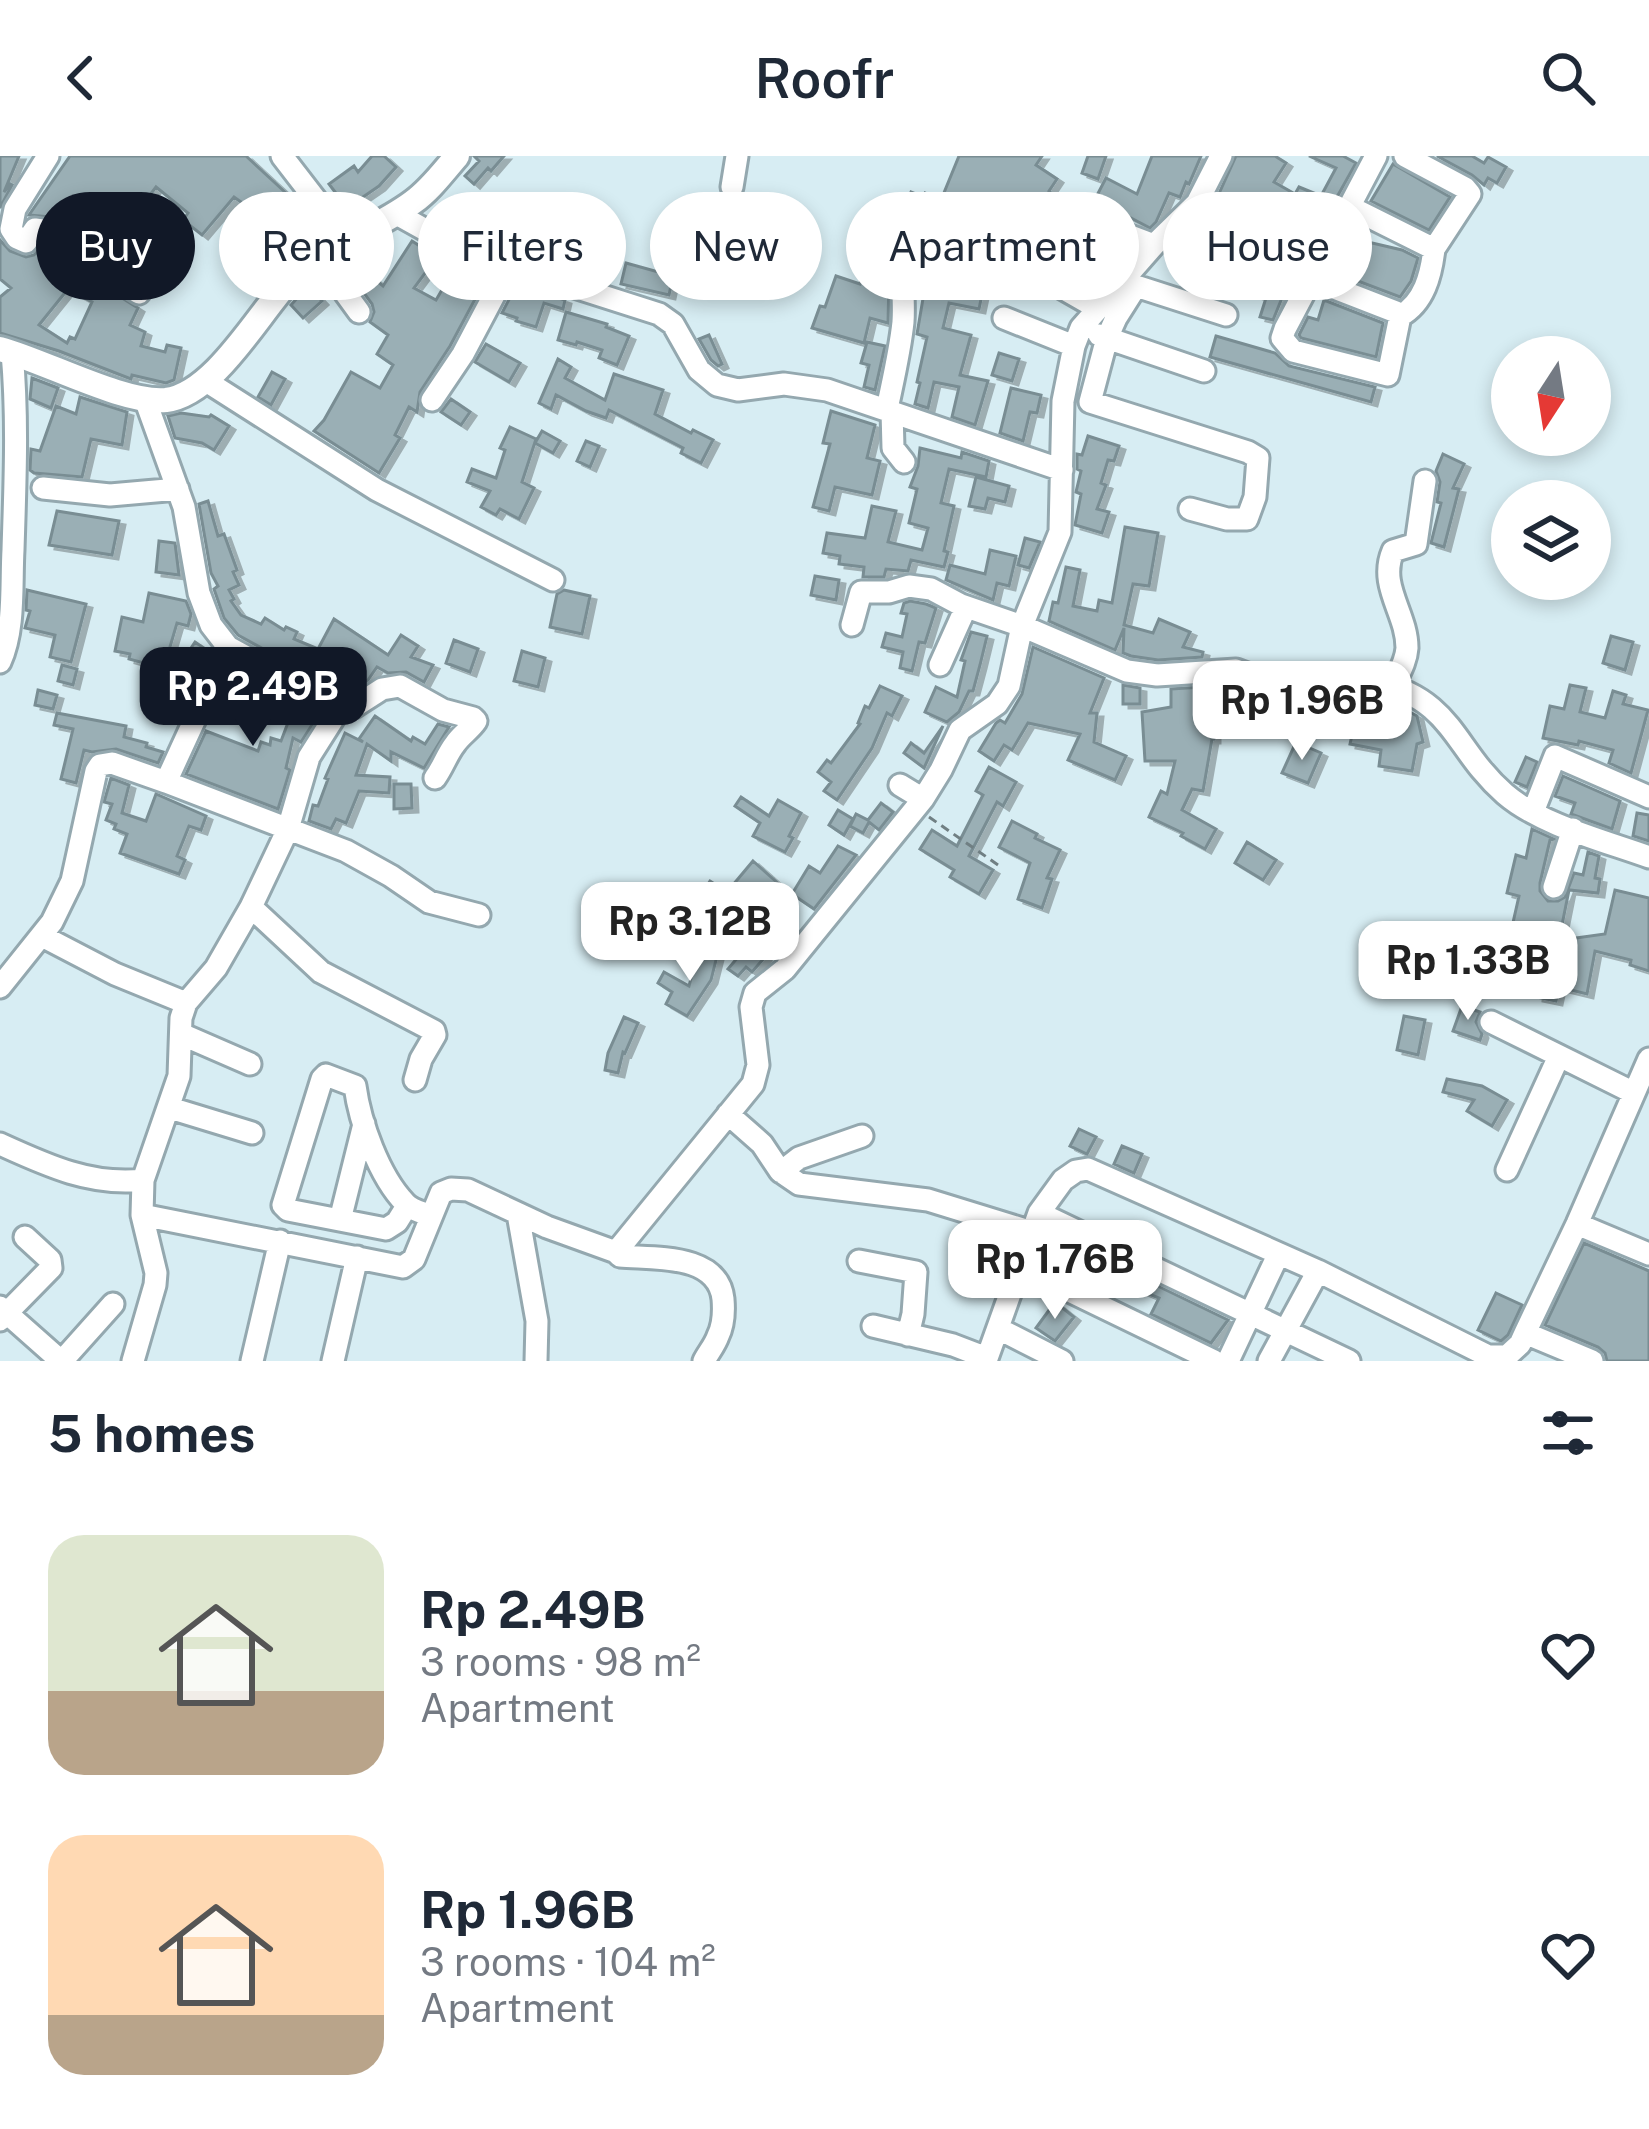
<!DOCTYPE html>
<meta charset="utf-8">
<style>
body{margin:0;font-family:"Public Sans",sans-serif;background:#f6f6f7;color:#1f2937;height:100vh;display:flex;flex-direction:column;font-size:45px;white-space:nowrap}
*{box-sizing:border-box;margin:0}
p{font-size:39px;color:#747a83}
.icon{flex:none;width:66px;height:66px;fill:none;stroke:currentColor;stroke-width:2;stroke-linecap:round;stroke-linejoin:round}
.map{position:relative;height:1205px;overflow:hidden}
.drawer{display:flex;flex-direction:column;background:#fff;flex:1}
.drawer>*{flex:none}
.hud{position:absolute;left:36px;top:36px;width:1578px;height:108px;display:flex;gap:24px}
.needle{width:78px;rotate:192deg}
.controls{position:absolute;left:1491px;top:180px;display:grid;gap:24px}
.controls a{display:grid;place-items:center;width:120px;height:120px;border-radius:50%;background:#fff;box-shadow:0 6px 18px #0003;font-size:60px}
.price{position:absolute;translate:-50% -102px;padding:0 27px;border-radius:24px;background:#fff;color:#222;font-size:39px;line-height:78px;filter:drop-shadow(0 3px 6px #0008)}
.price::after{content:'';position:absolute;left:50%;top:72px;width:36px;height:27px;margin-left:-18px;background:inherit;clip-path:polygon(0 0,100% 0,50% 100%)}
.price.selected{background:#111827;color:#fff}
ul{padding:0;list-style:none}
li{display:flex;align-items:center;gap:36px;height:300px;padding:0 48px}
li span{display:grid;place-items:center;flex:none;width:336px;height:240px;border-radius:36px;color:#555}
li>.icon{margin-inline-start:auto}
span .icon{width:144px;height:144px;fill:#fffc;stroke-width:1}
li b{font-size:51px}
h2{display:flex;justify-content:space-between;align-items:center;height:144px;padding:0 48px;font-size:51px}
.tag{padding:0 42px;border-radius:54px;background:#fff;box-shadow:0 6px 18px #0003;font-size:42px;line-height:108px}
.tag.selected{background:#111827;color:#fff}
header{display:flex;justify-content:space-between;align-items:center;height:156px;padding:0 48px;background:#fff;font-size:54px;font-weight:600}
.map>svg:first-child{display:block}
.building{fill:#9aafb5;stroke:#798d93;stroke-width:3;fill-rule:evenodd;filter:url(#shadow)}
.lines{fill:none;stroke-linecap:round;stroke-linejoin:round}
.minor-casing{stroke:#94a8af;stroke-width:27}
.major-casing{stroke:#94a8af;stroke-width:30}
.path{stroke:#707f83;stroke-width:3;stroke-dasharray:9 6;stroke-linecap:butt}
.minor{stroke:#fff;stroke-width:21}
.major{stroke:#fff;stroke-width:24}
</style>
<header><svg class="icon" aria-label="back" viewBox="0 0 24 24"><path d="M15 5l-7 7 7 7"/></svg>Roofr<svg class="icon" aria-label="search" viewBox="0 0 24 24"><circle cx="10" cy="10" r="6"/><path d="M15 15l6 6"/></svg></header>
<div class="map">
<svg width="1649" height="1205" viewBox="0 0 1649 1205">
<defs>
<filter id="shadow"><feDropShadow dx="6" dy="4" stdDeviation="0" flood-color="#0004"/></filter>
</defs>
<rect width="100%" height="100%" fill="#d7edf3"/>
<path class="building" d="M0 0H19L4 36 10 28 12 29 0 52Z
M70 0H246L286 37 262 61 234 41 202 79 183 64 188 57 156 31 147 43 144 40 131 61 123 56 109 75 128 88 136 77 170 100 153 134 147 124 50 61 29 59Z
M372 0H384L396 11 379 30 347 52 329 28 354 10 358 16Z
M474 0H504L491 15 488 12 474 28 465 20 479 5Z
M959 0H1042L1036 9 1057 23 1049 35 1073 60 1047 79 1045 77 1011 106 964 55 956 72 937 62 932 86 916 83 921 57 905 51 911 36 923 41 925 37 941 44Z
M1088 0H1106L1098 23 1082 17Z
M1152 0H1201L1189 28 1186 26 1180 41 1169 37 1156 66 1150 72 1095 43 1106 22 1137 38Z
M1236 0H1275L1286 7 1274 26 1295 38 1299 31 1321 40 1336 12 1309 0H1343L1356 7 1310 89 1261 67 1252 83 1212 61 1222 44 1217 42Z
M1437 0H1472L1484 7 1488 1 1506 11 1497 27 1488 22 1484 29 1472 19Z
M1393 8 1450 41 1429 74 1371 45Z
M527 53 570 67 567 75 584 82 571 114 556 109 557 105 535 96 534 99 516 93 525 70 521 68Z
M876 64 904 82 892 100 895 101 889 123 888 167 870 162 864 187 812 172 820 150 825 151 836 120 860 128 869 82 866 80Z
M1202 64 1215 73 1199 97 1185 87Z
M482 65 496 69 491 89 472 82Z
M0 84 10 95 26 101 34 99 41 91 138 152 130 169 145 176 141 190 165 196 167 189 181 192 174 224 166 227 132 219 131 223 59 195 0 177V141L11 132 0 123ZM68 133 92 146 75 183 70 181 67 187 39 169Z
M412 85 437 101 414 132 436 144 446 127 471 142 482 117 488 119 450 190 420 236 417 256 409 251 395 279 400 282 379 317 314 275 324 264 351 216 380 232 393 209 377 198 388 179 370 166 374 156 372 148 341 106 359 96 364 102 357 108 383 130Z
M1352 86 1366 91 1368 86 1402 94 1418 102 1411 125 1400 141 1342 119Z
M1255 90 1297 105 1273 164 1260 161 1266 142 1240 133Z
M972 96 1005 105 999 132 984 129 979 153 949 147 943 172 971 179 960 219 988 225 975 269 952 261 959 231 934 226 928 252 915 248 920 227 917 226 927 181 917 178 927 119 959 130H968L978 119 977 111 970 103Z
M626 107 673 120 669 139 621 128Z
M517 128 565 144 563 153 544 147 536 171 516 165 517 162 502 157Z
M308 130 322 145 303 162 291 149Z
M1324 144 1383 167 1376 201 1301 182 1299 179 1308 161 1318 164Z
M566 156 607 168 606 171 629 180 617 209 599 202 602 194 577 186 576 189 558 184Z
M709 179 722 208 718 210 711 204 699 183Z
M1216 180 1275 197 1289 210 1375 231 1371 246 1210 201Z
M867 186 885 190 875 234 864 231 869 209 861 207Z
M486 188 520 207 509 226 475 206Z
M999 197 1019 203 1012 225 992 219Z
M558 203 571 211 565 222 605 244 614 218 663 234 655 258 691 277 693 274 713 284 701 307 681 297 683 292 609 254 606 262 586 255 556 239 551 253 539 247Z
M272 216 285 223 271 249 258 241Z
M32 222 58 232 51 252 30 243Z
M1011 232 1041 239 1037 257 1030 256 1023 285 1000 277Z
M80 241 127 256 122 289 91 283 82 321 34 317 30 314 31 293 40 295 56 250 76 258Z
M451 243 470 256 461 269 441 256Z
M831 255 875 269 867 302 880 305 872 339 835 331 829 355 813 351 830 288 823 287Z
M181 257 209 261 211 259 229 270 214 294 202 287 175 282 168 260Z
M510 271 536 283 522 326 534 332 519 363 500 353 496 359 481 351 490 335 467 326 472 313 496 322 505 294 500 292Z
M542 275 560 285 553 297 535 287Z
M1088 280 1119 290 1114 305 1108 304 1101 327 1106 329 1097 353 1109 356 1102 377 1075 369 1081 338 1076 336 1081 315 1077 313V298L1082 299Z
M586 285 599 290 590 311 577 305Z
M920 292 961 302 962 296 989 305 986 321 949 313 941 347 954 350 944 395 948 396 944 411 911 404 908 415 886 413 884 421H863L864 411 839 408 840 400 823 397 827 377 865 382 872 350 896 355 888 386 922 394 928 372 909 367 917 333 910 331 918 310Z
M1443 298 1464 308 1453 332 1459 333 1444 391 1431 387 1441 347 1437 346 1440 326 1436 315Z
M976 321 1009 330 1005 346 988 342 985 353 969 350Z
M208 345 218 380 224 378 237 414 233 416 239 429 229 434 234 443 231 445 241 459 261 468 265 462 284 474 286 471 297 476 294 483 318 493 334 463 388 499 401 479 418 490 411 501 433 509 424 526 406 516 388 517 377 511 368 524 349 536 343 537 238 479 224 462 214 433 218 430 211 417 199 348Z
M57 355 119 365 112 399 49 389Z
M1125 371 1158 377 1149 430 1133 428 1124 469 1153 477 1159 463 1190 476 1183 491 1203 496 1202 501 1158 504 1131 500 1123 497 1124 472 1115 494 1049 465 1053 446 1058 447 1066 411 1080 414 1073 450 1097 455 1099 444 1112 447Z
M1025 382 1040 386 1029 412 1018 409Z
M159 385 175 387 179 419 156 416Z
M990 394 1016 400 1009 430 997 427 993 444 946 424 950 409 985 418Z
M815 420 839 424 836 444 811 439Z
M27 434 86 448 71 506 50 501 55 479 25 472 30 455 26 454Z
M564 434 590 440 582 478 550 471 557 438Z
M149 437 186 445 191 458 188 470 177 467 162 518 143 512 144 507 129 503 130 498 115 495 122 461 143 466Z
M910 445 926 448 936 452 925 487 919 486 912 515 900 512 903 496 882 491 886 477 902 481 907 458 901 457 904 447Z
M971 476 987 480 980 509 973 535H969L959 556 947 566 925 556 936 531 957 541 965 505 961 504Z
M1611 480 1633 486 1625 514 1603 507Z
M454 484 478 493 470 516 446 507Z
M195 486 208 495 200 515 183 504Z
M1033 491 1104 522 1090 557H1097L1094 586 1126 600 1115 624 1068 604 1080 578 1028 567 1012 594 1004 589 994 605 979 595 996 567 1000 564 1005 567 1022 538Z
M522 495 545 502 538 531 514 525Z
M62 509 77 513 73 529 58 525Z
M233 515 261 533 262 531 277 541 279 536 319 558 301 586 293 582 286 612 290 614 278 653 186 618 206 575 258 595 261 586 270 589 271 582 281 585 289 564 267 554 264 561 250 554 253 548 226 530Z
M1123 529 1140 532V548H1123Z
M1234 529 1240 532 1239 568 1214 567V583H1212L1203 635 1192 633 1182 654 1216 673 1205 693 1181 680 1183 677 1149 661 1161 635 1167 638 1175 605H1145L1142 556 1171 551V533Z
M1570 529 1586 532 1580 556 1605 562 1613 535 1626 539 1623 548 1648 554 1631 617 1609 607 1613 594 1579 585 1578 589 1543 582 1550 550 1564 553Z
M880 530 902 540 892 560 887 557 872 592 837 644 824 635 831 626 818 616 827 604 831 607 860 568 858 567 865 550 869 552Z
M38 534 57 539 53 553 35 549Z
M1395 548 1417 560 1423 586 1417 588 1412 615 1379 610 1381 594 1350 588 1358 553 1363 555Z
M57 557 126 570 124 581 147 587 146 591 163 596 158 607 116 593 92 596 84 594 76 627 61 623 73 573 54 569Z
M375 560 411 585 413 581 425 588 438 568 449 571 424 612 391 596V605L367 588 356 619 390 621 389 637 359 635 346 667 336 663 331 673 309 665 313 649 318 650 328 623 325 622 345 577 363 586 359 583Z
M943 570 924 612 904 597 911 587 924 597Z
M1296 586 1321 597 1308 627 1282 617Z
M1526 601 1537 606 1527 631 1515 626Z
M989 611 1016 626 1003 650 997 646 969 700 993 714 979 738 950 721 954 714 920 693 932 674 957 690 983 639 976 635Z
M1563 620 1620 645 1612 673 1571 658 1575 647 1555 640Z
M111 622 129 629 122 657 146 665 156 638 206 660 201 674 189 670 177 700 185 704 179 718 120 697 127 678 114 673 116 668 106 664 112 648 104 646Z
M394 628H411L412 652 394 653Z
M741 641 769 660 778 644 801 657 789 680 793 682 785 696 753 680 760 667 735 650Z
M881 647 893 656 879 674 869 666 863 677 850 670 856 658 868 664Z
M838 654 853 663 844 679 829 669Z
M1637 657 1649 659V685L1633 680Z
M1012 665 1037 678 1035 682 1060 694 1047 722 1052 723 1042 752 1018 743 1030 707 999 691Z
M1532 673 1554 683 1550 684 1540 727V735L1548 745H1558L1565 741 1574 717 1583 719 1588 696 1599 700 1595 722 1600 723 1598 737 1569 734 1560 779 1576 782 1605 778 1615 734 1649 742V815L1630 809 1631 804 1595 795 1587 838 1559 831 1556 845 1537 841 1538 832 1517 829 1520 806 1505 802 1519 740 1507 737 1516 699 1526 702Z
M1247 686 1276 704 1263 724 1235 707Z
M838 690 856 699 814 753 792 738 809 710 820 717Z
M753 705 790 738 772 758 746 737 725 770 711 760 713 756 696 746 710 725 727 736Z
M749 788 765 801 752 816 746 811 738 820 728 813Z
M698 795 717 800 711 824 687 860 666 848 672 836 658 827 664 816 689 830Z
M1462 850 1480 856 1476 866 1482 878 1480 884 1453 875Z
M1404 860 1425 864 1418 899 1397 894Z
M624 861 638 867 625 897 623 896 618 917 605 914 608 897Z
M1447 923 1482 930 1507 944 1492 970 1467 955 1474 944 1443 936Z
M1079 973 1096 981 1087 998 1070 990Z
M1122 990 1142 998 1134 1017 1114 1008Z
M1584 1087 1649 1115V1205H1607L1605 1197 1598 1191 1545 1169Z
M1137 1120 1228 1164 1211 1187 1151 1158 1159 1142 1132 1131Z
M1496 1137 1522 1149 1508 1179 1501 1185 1478 1174Z
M1055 1146 1074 1161 1055 1185 1036 1172Z"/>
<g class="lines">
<defs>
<path id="minor" d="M48 0 15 53 11 73 17 82 26 86 35 73 42 74 139 137
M282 0 346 83
M732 31 737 0
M1350 51 1434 93 1470 38 1465 32 1405 0
M395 57 465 96 659 158 673 168 699 214 717 229 738 234 784 228 827 234 1062 314
M1099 61 1120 76 1154 89
M319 101 359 156
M1034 116 1097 152
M1311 123 1396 156 1400 160 1388 219 1293 195 1282 182 1285 173 1376 0
M1400 160C1424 147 1431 119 1434 93
M1004 162 1074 190
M1099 179 1107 182 1116 162 1135 132 1139 131 1226 159
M206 225 377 334 553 424
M145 243 184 351 199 437 211 469 228 491 340 552 354 551 382 533 400 530 443 554 473 562 476 565C470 574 461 579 455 588 447 598 443 611 435 622
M432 244 463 198 510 109
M887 253C893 224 900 195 903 166 905 139 898 124 913 99 929 98 946 112 963 116
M892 255 893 292 904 306
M43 332 110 339 178 333
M1190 353 1227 363H1247L1255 341 1258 302 1248 296 1090 246 1107 182 1204 215
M852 469 861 436H889L909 430 931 433 961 449 1022 470 1127 515 1157 519 1236 514 1252 520 1377 526C1455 545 1453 593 1505 638 1541 669 1605 685 1649 701
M228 491 166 626 346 695 391 720 429 746 479 759
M0 506C15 473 11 429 13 394 15 327 18 263 12 196
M940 509 966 451
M1393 530C1399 517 1406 506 1407 492 1407 457 1378 430 1393 395L1416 388 1425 325
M900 629 923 643
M1533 656 1555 600 1649 641
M1554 731 1573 673
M251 751 321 816 434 875 435 879 421 903 415 924
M42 780 115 818 186 847
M0 831 52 766 72 725 96 615 100 609 112 607 166 626
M1491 866 1634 937
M181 878 250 908
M170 952 252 977
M728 958 762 988 780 1015 799 1028 928 1044 1032 1076
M0 988C46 1009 91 1030 143 1024
M1507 1014 1559 900
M781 1016 799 1002 862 980
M407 1050 397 1066 386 1073 288 1054 283 1049 322 923 326 919 355 930C360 967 379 1020 405 1047 411 1054 422 1056 431 1060
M1039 1057 1349 1205
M518 1058 537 1165 536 1205
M142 1059 403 1111 414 1103 441 1037 451 1033 468 1034 547 1071 616 1096 620 1100C654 1103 718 1097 723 1143 724 1155 723 1170 718 1180 715 1189 708 1197 704 1205
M340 1064 364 968
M1577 1068 1649 1098
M616 1096 753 928 758 909 751 851 755 837 785 813 923 643 941 614 960 574 997 548 1009 530 1022 470 1060 376 1063 245 1074 190 1081 172 1154 89 1197 47 1221 0
M859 1105 916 1116 913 1158 908 1179
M1020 1111 1214 1205
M0 1151 61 1205
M0 1164 51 1112 50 1104 25 1081
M873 1170 953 1189 987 1202
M999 1173 1062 1205
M1525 1177 1592 1205
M62 1205 113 1148
M133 1205 155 1129 156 1117 142 1059 143 1024 179 920 181 862 186 847 216 812 251 751 288 673 309 601 340 552
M252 1205 280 1085
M333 1205 357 1101
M986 1205 1039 1057 1063 1024 1076 1015 1088 1013 1318 1115 1488 1200H1507L1520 1188 1525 1177 1577 1068 1649 903
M1228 1205 1278 1099
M1269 1205 1318 1115"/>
<path id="major" d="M0 193C45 205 124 248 166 244 214 238 257 160 289 125 324 88 373 76 413 46 430 34 443 16 457 0"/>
</defs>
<use href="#minor" class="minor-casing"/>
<use href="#major" class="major-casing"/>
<path class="path" d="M929 661 1001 711"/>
<use href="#minor" class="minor"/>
<use href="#major" class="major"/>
</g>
</svg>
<div class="controls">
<a><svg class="needle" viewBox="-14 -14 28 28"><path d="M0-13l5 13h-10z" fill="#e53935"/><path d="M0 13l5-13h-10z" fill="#747a83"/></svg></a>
<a><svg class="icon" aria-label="layers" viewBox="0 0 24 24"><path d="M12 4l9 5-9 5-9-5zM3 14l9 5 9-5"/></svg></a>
</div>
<b class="price selected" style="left:253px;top:593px">Rp 2.49B</b>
<b class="price" style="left:1302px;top:607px">Rp 1.96B</b>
<b class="price" style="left:690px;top:828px">Rp 3.12B</b>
<b class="price" style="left:1468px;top:867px">Rp 1.33B</b>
<b class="price" style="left:1055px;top:1166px">Rp 1.76B</b>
<div class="hud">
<a class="tag selected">Buy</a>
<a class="tag">Rent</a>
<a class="tag">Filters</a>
<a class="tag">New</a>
<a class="tag">Apartment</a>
<a class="tag">House</a>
</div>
</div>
<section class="drawer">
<h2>5 homes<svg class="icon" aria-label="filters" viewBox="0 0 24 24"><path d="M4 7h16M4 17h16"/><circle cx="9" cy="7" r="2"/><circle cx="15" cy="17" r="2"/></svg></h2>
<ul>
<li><span style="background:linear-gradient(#dfe7d0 65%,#b9a48a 0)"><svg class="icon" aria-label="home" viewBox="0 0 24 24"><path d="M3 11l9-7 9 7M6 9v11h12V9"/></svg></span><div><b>Rp 2.49B</b><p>3 rooms · 98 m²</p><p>Apartment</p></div><svg class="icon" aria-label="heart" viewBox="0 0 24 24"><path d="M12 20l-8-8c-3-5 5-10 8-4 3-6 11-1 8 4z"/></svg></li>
<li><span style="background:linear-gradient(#ffd9b3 75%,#b9a48a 0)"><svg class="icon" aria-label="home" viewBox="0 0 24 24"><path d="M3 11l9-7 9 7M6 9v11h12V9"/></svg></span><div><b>Rp 1.96B</b><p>3 rooms · 104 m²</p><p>Apartment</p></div><svg class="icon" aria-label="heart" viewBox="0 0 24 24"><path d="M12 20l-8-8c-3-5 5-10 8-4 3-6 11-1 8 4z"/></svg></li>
</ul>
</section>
